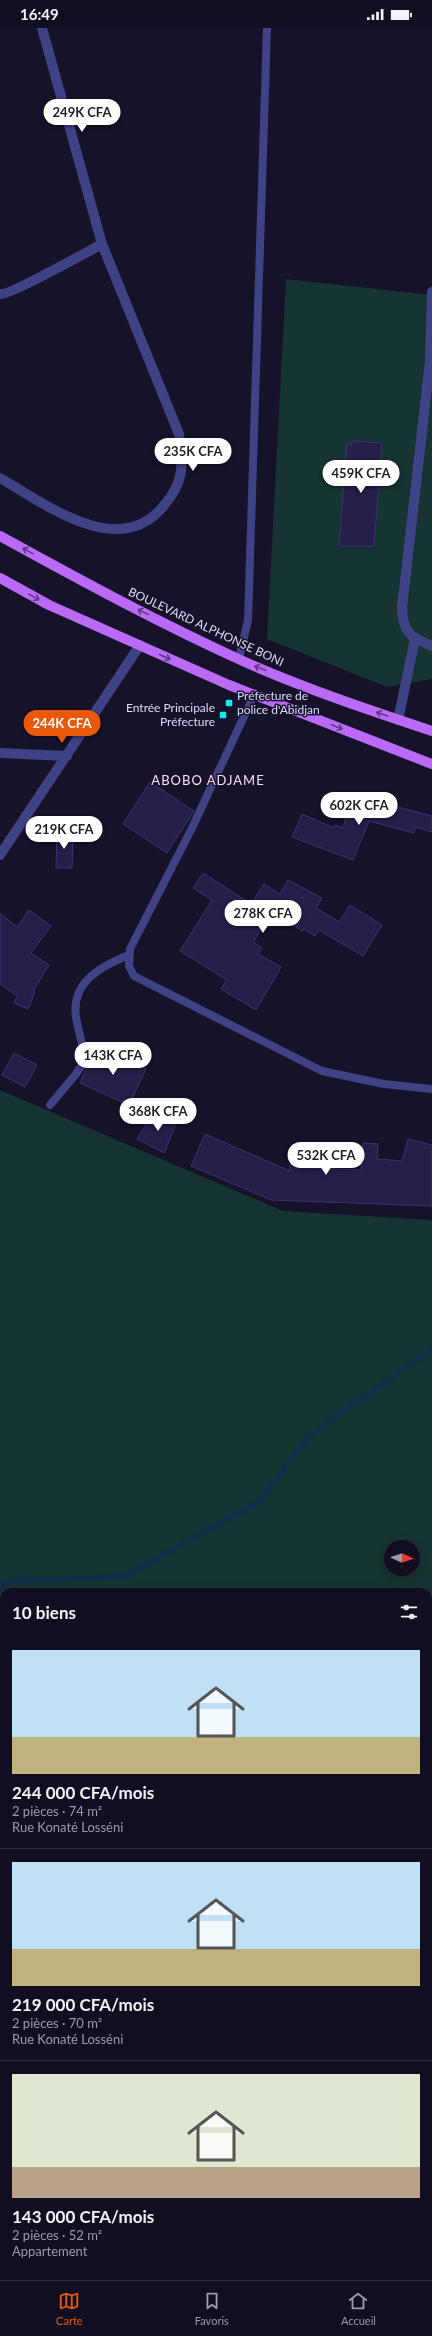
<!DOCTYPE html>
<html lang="fr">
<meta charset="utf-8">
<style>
body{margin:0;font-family:Lato,sans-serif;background:#1e1c2d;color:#f1f3f6;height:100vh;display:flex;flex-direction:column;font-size:15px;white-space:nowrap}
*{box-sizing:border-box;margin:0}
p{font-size:13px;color:#9c9ca5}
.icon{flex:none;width:22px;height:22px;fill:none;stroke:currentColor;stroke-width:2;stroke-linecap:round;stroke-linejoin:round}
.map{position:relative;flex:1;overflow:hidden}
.drawer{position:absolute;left:0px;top:1560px;width:432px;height:692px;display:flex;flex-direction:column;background:#100e20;border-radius:12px 12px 0 0;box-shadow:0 2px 10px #0003,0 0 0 1px #302e3e}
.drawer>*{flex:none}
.needle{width:26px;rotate:94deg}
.tools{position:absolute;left:384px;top:1512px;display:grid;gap:8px}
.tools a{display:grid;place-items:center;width:36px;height:36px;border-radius:50%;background:#100e20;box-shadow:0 2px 10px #0003,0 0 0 1px #302e3e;font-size:20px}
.price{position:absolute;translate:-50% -34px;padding:0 9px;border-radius:14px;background:#fff;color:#222;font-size:13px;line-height:26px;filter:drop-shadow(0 1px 2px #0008)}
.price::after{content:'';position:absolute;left:50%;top:24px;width:12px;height:9px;margin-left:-6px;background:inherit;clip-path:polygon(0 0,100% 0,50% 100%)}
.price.current{background:#ea580c;color:#fff}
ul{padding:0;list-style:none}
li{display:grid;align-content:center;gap:8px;height:212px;padding:0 12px}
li+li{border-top:1px solid #302e3e}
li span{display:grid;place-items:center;height:124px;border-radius:0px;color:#555}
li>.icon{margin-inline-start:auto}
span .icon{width:72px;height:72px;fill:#fffc;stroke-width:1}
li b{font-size:17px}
h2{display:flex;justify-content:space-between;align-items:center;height:48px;padding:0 12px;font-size:17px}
.status{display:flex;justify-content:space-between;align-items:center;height:28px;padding:0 20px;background:#100e20;direction:ltr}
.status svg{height:11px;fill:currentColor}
.dock{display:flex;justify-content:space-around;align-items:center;height:56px;border-top:1px solid #302e3e;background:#100e20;font-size:11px;color:#9c9ca5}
.dock a{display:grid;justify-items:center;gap:2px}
.dock .current{color:#ea580c}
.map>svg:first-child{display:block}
.green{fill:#163431;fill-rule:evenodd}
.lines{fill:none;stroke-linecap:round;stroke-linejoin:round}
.stream{stroke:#122d4f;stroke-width:4.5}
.building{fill:#251f4a;stroke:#3c3375}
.service{stroke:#404286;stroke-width:8}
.minor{stroke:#404286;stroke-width:10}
.primary{stroke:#ba6af7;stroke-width:10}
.oneway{stroke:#5f3a86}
.poi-dot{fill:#14eaf3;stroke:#15122a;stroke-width:1.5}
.labels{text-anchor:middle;stroke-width:3;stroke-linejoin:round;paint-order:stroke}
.street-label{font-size:12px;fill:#dfddfd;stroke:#15122a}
.poi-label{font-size:12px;fill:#dfddfd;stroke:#15122a;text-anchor:start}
.neighbourhood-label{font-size:13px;letter-spacing:1px;fill:#fddff4;stroke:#15122a}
</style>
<div class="status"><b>16:49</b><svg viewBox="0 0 49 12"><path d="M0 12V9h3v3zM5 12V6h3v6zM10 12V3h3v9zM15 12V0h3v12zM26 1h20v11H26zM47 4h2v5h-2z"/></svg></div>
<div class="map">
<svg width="432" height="2252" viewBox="0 0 432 2252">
<rect width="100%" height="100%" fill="#15122a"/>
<path class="green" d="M286 251 432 267V651L387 659 267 611Z
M0 1062 283 1183 432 1192V2100L428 2103V1564H4V2248H253L248 2252H0ZM391 1519H413V1541H391Z"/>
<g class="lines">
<path class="stream" d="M0 1560 4 1553 123 1549 260 1473 308 1408 432 1321"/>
</g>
<path class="building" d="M352 413 382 415 374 518H339L347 416 352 417Z
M150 754 194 783 167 825 123 796Z
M352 767 432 788V804L415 799 414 805 369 793 353 832 292 809 302 786 334 800 335 797 343 800Z
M57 804 73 805 72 840H56Z
M203 845 251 876 264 856 280 866 288 852 322 870 316 880 339 894 350 877 382 897 363 928 319 902 315 908 304 901 303 903 271 886 253 914 262 920 258 926 281 939 256 982 221 961 227 952 180 923 212 872 193 860Z
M29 882 51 898 31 925 49 937 33 963 35 964 28 981 14 975 17 968 0 956V885L17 899Z
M97 1018 146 1041 129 1077 80 1055Z
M14 1025 37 1037 25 1059 2 1047Z
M155 1082 176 1096 164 1125 137 1111Z
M205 1106 290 1143V1136L313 1137V1140L361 1142 363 1115 378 1116 377 1131 402 1133 408 1111 432 1117V1178L271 1172 191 1138Z"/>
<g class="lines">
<path class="service" d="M239 631 248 592 267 0
M254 667 192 800 130 921 129 938 134 948 322 1043 384 1056 432 1061
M50 1077 76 1046 84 1034C85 1022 79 1006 77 994 68 956 99 939 129 927
M428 2118 432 2115
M268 2252 273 2248"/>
<path class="minor" d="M432 264 430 333 402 580C403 605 410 609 432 618
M0 266C8 268 89 223 102 216
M0 450C44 475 116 531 161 481 185 455 183 439 179 406L102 216 42 0
M398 692 415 611
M0 725 67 728
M0 827 140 617"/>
<path class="primary" d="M0 508C80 552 161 596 245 634 306 661 369 682 432 703
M0 550 49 577 229 657 432 736"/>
</g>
<defs><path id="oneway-shaft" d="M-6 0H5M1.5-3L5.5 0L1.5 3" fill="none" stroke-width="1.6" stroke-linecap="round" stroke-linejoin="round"/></defs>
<g class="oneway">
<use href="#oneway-shaft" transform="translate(28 523) rotate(-151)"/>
<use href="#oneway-shaft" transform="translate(34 569) rotate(29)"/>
<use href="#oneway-shaft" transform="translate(143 584) rotate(-154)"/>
<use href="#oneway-shaft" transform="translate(165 629) rotate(24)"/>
<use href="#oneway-shaft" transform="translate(260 640) rotate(-159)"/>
<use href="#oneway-shaft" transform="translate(382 686) rotate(-161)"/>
<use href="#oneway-shaft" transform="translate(337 699) rotate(21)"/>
</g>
<g class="poi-dot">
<rect x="225" y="671" width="8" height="8" rx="2"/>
<rect x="219" y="683" width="8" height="8" rx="2"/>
</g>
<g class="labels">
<g class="street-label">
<text transform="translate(206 599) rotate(25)" y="4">BOULEVARD ALPHONSE BONI</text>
</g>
<g class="poi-label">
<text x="237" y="672">Préfecture de<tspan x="237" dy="14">police d'Abidjan</tspan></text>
<text x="215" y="684" text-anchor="end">Entrée Principale<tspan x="215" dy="14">Préfecture</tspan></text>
</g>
<g class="neighbourhood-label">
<text x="208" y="757">ABOBO ADJAME</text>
</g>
</g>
</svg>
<div class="tools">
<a><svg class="needle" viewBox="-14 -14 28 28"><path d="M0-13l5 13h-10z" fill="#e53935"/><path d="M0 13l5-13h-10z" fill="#9c9ca5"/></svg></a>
</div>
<b class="price" style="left:82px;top:105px">249K CFA</b>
<b class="price" style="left:193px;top:444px">235K CFA</b>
<b class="price" style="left:361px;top:466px">459K CFA</b>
<b class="price current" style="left:62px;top:716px">244K CFA</b>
<b class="price" style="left:359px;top:798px">602K CFA</b>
<b class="price" style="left:64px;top:822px">219K CFA</b>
<b class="price" style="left:263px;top:906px">278K CFA</b>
<b class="price" style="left:113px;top:1048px">143K CFA</b>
<b class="price" style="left:158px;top:1104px">368K CFA</b>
<b class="price" style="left:326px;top:1148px">532K CFA</b>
<section class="drawer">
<h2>10 biens<svg class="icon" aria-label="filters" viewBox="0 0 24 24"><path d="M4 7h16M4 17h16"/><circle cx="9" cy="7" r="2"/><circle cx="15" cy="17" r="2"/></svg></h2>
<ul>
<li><span style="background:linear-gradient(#bfe0f5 70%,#c2b280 0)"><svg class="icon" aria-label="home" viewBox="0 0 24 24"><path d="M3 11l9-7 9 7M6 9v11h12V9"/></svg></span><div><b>244 000 CFA/mois</b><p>2 pièces · 74 m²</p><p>Rue Konaté Losséni</p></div></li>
<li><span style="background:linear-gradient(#bfe0f5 70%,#c2b280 0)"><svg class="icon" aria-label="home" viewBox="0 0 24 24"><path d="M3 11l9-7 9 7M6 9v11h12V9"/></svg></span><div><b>219 000 CFA/mois</b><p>2 pièces · 70 m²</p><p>Rue Konaté Losséni</p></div></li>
<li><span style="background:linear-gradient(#dfe7d0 75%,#b9a48a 0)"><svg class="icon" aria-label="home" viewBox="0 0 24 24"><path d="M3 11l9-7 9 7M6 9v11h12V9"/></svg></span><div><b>143 000 CFA/mois</b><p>2 pièces · 52 m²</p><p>Appartement</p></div></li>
</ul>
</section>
</div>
<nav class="dock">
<a class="current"><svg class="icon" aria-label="map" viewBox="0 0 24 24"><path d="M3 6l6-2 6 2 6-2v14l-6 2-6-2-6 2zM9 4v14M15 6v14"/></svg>Carte</a>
<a><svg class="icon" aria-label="saved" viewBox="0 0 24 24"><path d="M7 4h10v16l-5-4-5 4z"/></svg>Favoris</a>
<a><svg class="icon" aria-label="home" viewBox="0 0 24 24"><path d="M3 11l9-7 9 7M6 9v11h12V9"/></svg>Accueil</a>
</nav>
